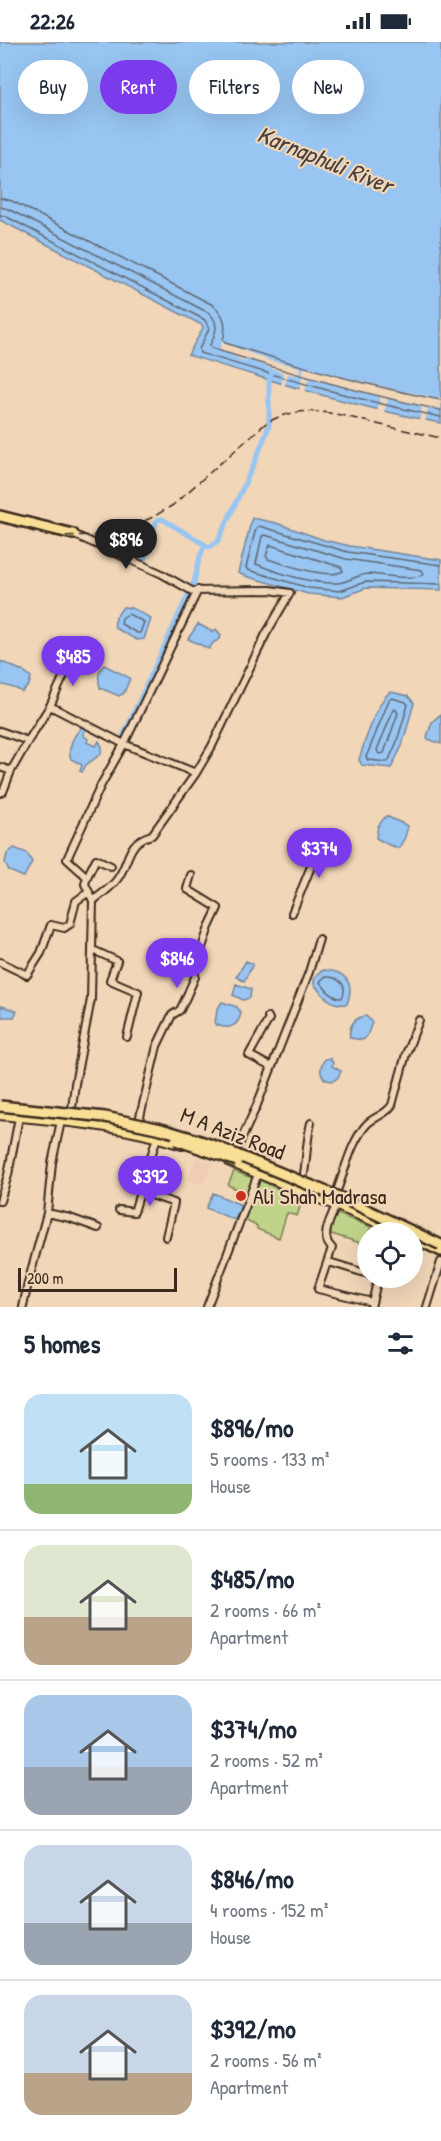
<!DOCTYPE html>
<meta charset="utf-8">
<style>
body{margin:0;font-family:"Patrick Hand",sans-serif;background:#f2f2f3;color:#1f2937;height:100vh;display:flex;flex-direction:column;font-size:22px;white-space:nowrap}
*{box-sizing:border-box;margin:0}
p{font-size:20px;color:#747a83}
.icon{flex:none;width:33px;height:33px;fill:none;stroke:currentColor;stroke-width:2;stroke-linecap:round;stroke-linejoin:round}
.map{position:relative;height:1265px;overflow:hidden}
.panel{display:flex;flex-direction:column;background:#fff;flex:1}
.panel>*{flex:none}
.hud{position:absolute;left:18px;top:18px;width:405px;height:54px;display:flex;gap:12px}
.controls{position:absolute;left:357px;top:1180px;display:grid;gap:12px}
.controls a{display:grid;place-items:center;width:66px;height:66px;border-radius:50%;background:#fff;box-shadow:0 6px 24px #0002;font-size:30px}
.scale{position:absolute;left:18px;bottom:15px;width:159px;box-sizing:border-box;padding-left:6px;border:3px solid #3b2a1e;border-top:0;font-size:16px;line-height:21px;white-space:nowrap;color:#3b2a1e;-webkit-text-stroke:4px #f1d6b8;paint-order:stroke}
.price{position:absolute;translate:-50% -51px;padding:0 14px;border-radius:21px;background:#7c3aed;color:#fff;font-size:20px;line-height:39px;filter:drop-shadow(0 2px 3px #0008)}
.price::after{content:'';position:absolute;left:50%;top:36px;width:18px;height:14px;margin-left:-9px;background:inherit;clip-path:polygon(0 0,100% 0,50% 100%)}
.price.on{background:#222;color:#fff}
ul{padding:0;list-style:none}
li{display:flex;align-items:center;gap:18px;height:150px;padding:0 24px}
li+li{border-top:2px solid #e0e1e3}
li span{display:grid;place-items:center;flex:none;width:168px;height:120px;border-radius:18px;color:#555}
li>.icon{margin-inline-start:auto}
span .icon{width:72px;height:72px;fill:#fffc;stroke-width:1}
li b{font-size:26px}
h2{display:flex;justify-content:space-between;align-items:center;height:72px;padding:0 24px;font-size:26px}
.pill{padding:0 21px;border-radius:27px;background:#fff;box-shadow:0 6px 24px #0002;font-size:21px;line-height:54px}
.pill.on{background:#7c3aed;color:#fff}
.status{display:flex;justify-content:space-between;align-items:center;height:42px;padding:0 30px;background:#fff;direction:ltr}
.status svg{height:16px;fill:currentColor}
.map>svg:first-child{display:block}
.built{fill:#f0ccb4}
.green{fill:#bfd48a;stroke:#7d7f54;stroke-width:1.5}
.water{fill:#98c5f2;stroke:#73879d;stroke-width:1.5}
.pier{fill:#f1d6b8}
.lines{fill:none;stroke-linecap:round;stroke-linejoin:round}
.shore{stroke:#606873;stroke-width:1.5}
.canal{stroke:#98c5f2;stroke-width:5}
.minor-casing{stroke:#3b2a1e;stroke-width:10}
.major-casing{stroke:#3b2a1e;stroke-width:12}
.highway-casing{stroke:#3b2a1e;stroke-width:14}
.minor{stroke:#f1d6b8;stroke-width:6}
.major{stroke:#f9df96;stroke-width:8}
.highway{stroke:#f9df96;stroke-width:9}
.rail{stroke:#3b2a1e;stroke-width:1.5;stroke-dasharray:9 4.5;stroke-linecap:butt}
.highway-bridge-casing{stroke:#3b2a1e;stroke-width:14;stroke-linecap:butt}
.highway-bridge{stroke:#f9df96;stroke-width:9}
.poi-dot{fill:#c8321e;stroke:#f1d6b8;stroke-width:2}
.labels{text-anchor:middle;stroke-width:4.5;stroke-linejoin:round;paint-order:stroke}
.street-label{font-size:22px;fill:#3b2a1e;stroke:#f1d6b8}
.poi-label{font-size:22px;fill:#3b2a1e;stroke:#f1d6b8;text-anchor:start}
.water-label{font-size:24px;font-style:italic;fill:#49413e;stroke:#f1d6b8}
</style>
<div class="status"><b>22:26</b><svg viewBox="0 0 49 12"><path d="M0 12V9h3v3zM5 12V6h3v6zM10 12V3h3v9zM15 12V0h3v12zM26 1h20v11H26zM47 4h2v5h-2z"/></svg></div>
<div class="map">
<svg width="441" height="1265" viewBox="0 0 441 1265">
<rect width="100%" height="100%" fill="#f1d6b8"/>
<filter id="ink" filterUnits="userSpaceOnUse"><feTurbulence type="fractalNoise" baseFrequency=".0167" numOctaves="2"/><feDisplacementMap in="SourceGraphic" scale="12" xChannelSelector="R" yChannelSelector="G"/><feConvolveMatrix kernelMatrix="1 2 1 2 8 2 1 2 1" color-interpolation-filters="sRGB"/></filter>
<g filter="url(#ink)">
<path class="built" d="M196 1115 213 1121 203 1143 188 1138Z"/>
<path class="green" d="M234 1129 255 1137 248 1152 228 1143Z
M258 1137 302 1159 297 1174 287 1171 279 1196 257 1187V1184L242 1177Z
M335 1171 371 1185 364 1202 328 1191Z"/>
<path class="water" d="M0 0H441V381C355 365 272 339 188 313L203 286 202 283 0 178Z
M252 476 276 481 324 498 350 504 441 518V548L366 546 342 555 308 552 245 534 238 531Z
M123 565C133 564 143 572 151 577L144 597 137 598 115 586C113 577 118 572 123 565Z
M198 582 213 590 216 587 221 593 220 597 213 601 209 607 188 597Z
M0 619 25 630 31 635 29 643 22 650 17 647 0 642Z
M104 623 130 636 124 651 119 654 100 646C98 637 97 630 104 623Z
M391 650 408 654 414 661 402 704 391 726 362 723 359 718C363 704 379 654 391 650Z
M441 672V702L428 697 427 695 432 680Z
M82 685 85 687 83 693 88 697 87 700 96 704 99 699 102 705 101 712 86 723 82 730 80 729 82 723 71 717C67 708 73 693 82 685Z
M386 774 408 784 405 795 399 806 389 803 376 796 378 784Z
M14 806 27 811 32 820 24 835 9 829 5 821 7 812Z
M246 919 253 922 244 939 236 935Z
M324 928C346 929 355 941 347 962 331 964 322 953 314 942 314 934 317 931 324 928Z
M236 942 251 947 250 956 243 958 233 953Z
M222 960 237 965 241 971C238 986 227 988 215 982L217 968Z
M2 964 17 969 14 975H2L0 967Z
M366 974 372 980 367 994 363 998 350 996C348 985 354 975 366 974Z
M330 1016 333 1021 332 1024 341 1029C338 1038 333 1041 325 1037 318 1031 321 1023 325 1017Z
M213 1151 241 1163 235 1178 206 1166Z"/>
<path class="pier" d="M222 300 271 319 300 325 299 334 288 332 284 346 281 345 283 331 247 317 246 320 219 308Z
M304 325 398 348 441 356V368L428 366 425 381 419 380 422 364 388 357 384 371H377L380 355 308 336 305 352 299 350Z"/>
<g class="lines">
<path class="shore" d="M0 156 12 159 213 263C225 273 227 284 223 298L225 301C296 323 367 344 441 358
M0 165 8 167 209 271C220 281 216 291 210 303L211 306C287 330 363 352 441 368
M0 173 5 174 205 278 209 287 199 307 200 311C280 335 359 359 441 375
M265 493 346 517 422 528 424 532C414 539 383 533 369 532 358 532 349 540 338 541 311 542 281 532 256 522L262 494Z
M270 503 341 525 343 529C329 538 284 522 268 517L266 514Z
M441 523 348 510 259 484 256 486 246 526 248 528 309 546 340 549 365 540 441 542
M128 572 144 580 140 591H137L121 582 122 576Z
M392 656 406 660 408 663 396 702 388 720 368 718 366 715 369 708 389 658Z
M395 667 398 671 384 711 379 712 377 708 393 669Z
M324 935C337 934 349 942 342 956 333 957 325 947 320 940Z"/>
<path class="canal" d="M144 518 157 478 162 477 209 505 218 499 254 422 269 384V338L271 332
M123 694 194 540C198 527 198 515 205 503"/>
<defs>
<path id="minor" d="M73 492 160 531 192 549 270 548 290 551 266 592 212 704 196 731 152 793C124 800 131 822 115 840 109 847 100 853 93 859
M50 664 124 702 196 731
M0 689 28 699 50 664 72 616
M0 725 11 729
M0 751 3 750 11 729 28 699
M87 835 96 817 111 824
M292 871 323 795
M93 908 117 919 110 938 138 950 127 995
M0 920 27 933 41 911 51 883 64 886 70 882 76 859 89 850
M268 975 269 977 249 1013 271 1025
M71 1074 75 1042 91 957 93 859 85 842 87 835 67 817 101 743 124 702 198 548
M139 1079 157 1004 172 973 180 968 184 960 195 935V926L209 885 218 866 187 847 191 833
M236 1109 257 1063 309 930 319 897
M303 1137C307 1118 306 1100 311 1081
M140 1149 174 1161 166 1195
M336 1151C345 1129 351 1099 367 1082 375 1074 386 1073 392 1063L406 1012 419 978
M0 1159 8 1133 19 1075
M336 1163C331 1177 319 1195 332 1206L318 1247 372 1260
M119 1168 134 1170 157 1095
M47 1171 70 1176 98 1186
M329 1220 368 1232
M23 1265 28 1241 47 1171 52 1121 61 1079
M207 1265 258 1132
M371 1265 378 1236
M427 1265 441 1220"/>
<path id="major" d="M0 1073C61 1079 123 1083 182 1103
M230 1120 376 1180 397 1191"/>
<path id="highway" d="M0 474 73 492
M412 1195 441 1209"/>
</defs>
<use href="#minor" class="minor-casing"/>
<use href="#major" class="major-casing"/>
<use href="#highway" class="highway-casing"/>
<use href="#minor" class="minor"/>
<use href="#major" class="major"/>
<use href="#highway" class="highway"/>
<path class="rail" d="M0 480 44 493 57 494 98 493 124 488 153 475 173 463 265 382C301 359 339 373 377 382 398 387 420 391 441 396"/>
<defs>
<path id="highway-bridge" d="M0 1064 105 1075 161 1087 188 1095 215 1104 346 1158 441 1203
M176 1098 237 1119"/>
</defs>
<use href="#highway-bridge" class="highway-bridge-casing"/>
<use href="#highway-bridge" class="highway-bridge"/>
</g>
</g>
<circle class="poi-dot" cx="241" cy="1154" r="6"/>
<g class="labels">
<g class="street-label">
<text transform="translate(233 1091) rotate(21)" y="8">M A Aziz Road</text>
</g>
<g class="poi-label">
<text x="253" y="1162">Ali Shah Madrasa</text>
</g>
<g class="water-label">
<text transform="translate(325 118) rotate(22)" y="8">Karnaphuli River</text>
</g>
</g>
</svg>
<div class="controls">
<a><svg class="icon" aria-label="locate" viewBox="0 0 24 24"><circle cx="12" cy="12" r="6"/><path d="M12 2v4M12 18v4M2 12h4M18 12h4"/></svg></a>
</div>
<div class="scale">200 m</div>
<b class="price on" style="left:126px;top:528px">$896</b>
<b class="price" style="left:73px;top:645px">$485</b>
<b class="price" style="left:319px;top:837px">$374</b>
<b class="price" style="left:177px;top:947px">$846</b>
<b class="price" style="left:150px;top:1165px">$392</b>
<div class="hud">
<a class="pill">Buy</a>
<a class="pill on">Rent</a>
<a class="pill">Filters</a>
<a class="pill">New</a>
</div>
</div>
<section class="panel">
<h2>5 homes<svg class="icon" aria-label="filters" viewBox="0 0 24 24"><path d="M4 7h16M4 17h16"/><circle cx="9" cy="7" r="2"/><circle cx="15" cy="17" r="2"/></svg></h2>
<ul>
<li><span style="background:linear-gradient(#bfe0f5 75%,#8fb573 0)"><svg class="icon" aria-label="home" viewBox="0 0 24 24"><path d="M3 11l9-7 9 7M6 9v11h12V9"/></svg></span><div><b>$896/mo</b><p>5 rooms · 133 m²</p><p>House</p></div></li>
<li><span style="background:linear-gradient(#dfe7d0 60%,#b9a48a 0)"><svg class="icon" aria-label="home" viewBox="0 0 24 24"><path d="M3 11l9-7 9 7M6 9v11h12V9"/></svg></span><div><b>$485/mo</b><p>2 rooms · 66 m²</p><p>Apartment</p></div></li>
<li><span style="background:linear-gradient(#a9c7e8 60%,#9aa5b1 0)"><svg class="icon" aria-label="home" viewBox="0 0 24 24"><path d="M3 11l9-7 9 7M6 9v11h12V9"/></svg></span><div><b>$374/mo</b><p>2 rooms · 52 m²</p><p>Apartment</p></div></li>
<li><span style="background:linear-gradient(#c9d6e8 65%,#9aa5b1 0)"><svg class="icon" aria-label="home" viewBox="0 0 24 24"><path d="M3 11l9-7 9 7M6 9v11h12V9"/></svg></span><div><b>$846/mo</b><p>4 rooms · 152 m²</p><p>House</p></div></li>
<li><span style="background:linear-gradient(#c9d6e8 65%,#b9a48a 0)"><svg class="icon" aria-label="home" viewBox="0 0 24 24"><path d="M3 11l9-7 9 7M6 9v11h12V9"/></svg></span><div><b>$392/mo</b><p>2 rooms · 56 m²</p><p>Apartment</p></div></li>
</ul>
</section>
